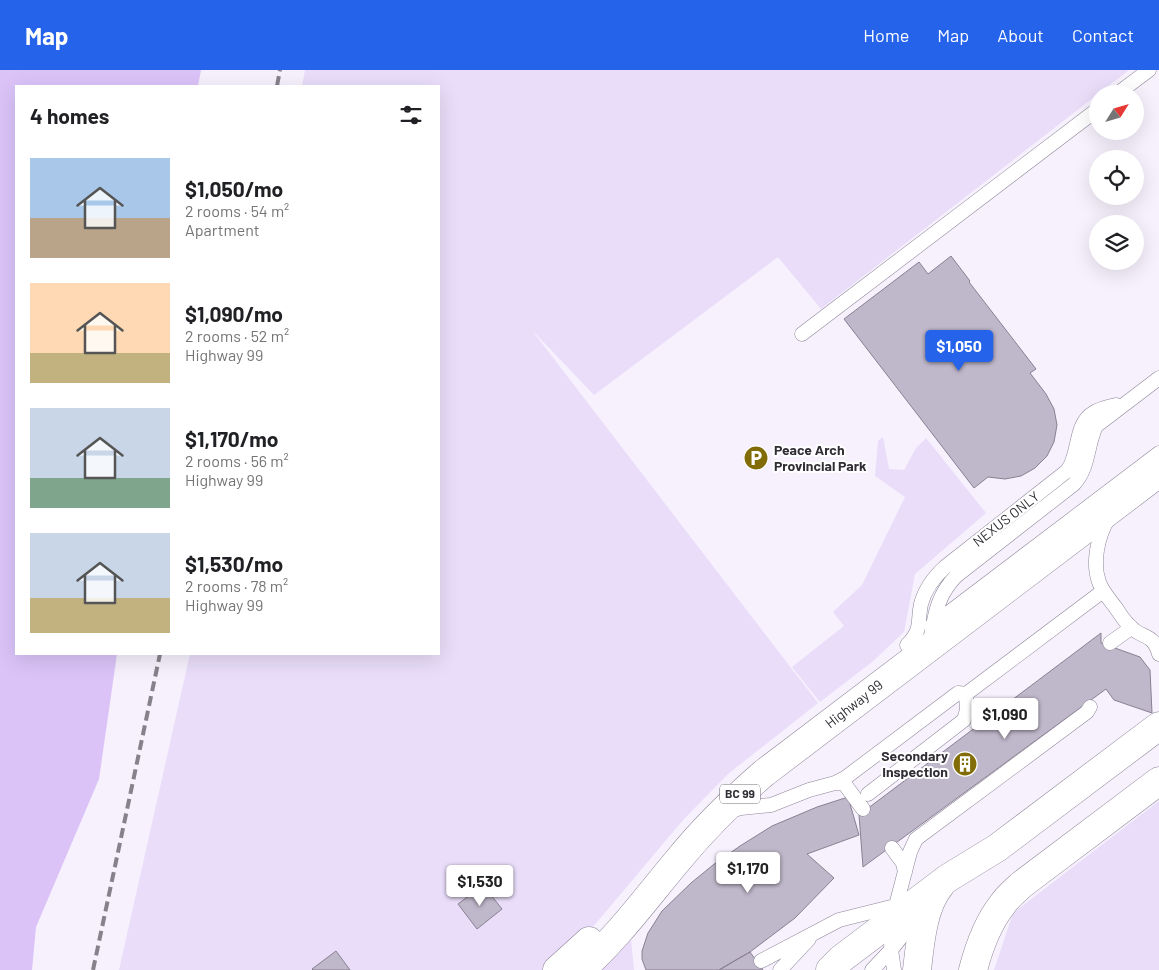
<!DOCTYPE html>
<meta charset="utf-8">
<style>
body{margin:0;font-family:Barlow,sans-serif;background:#f2f2f2;color:#202124;height:100vh;display:flex;flex-direction:column;font-size:19px;white-space:nowrap}
*{box-sizing:border-box;margin:0}
p{font-size:16px;color:#757577}
.icon{flex:none;width:28px;height:28px;fill:none;stroke:currentColor;stroke-width:2;stroke-linecap:round;stroke-linejoin:round}
.map{position:relative;flex:1;overflow:hidden}
.side{position:absolute;left:15px;top:15px;width:425px;height:570px;display:flex;flex-direction:column;background:#fff;border-radius:0px;box-shadow:0 5px 20px #0002}
.side>*{flex:none}
.needle{width:32px;rotate:53deg}
.controls{position:absolute;left:1089px;top:15px;display:grid;gap:10px}
.controls a{display:grid;place-items:center;width:55px;height:55px;border-radius:50%;background:#fff;box-shadow:0 5px 20px #0002;font-size:25px}
.price{position:absolute;translate:-50% -42px;padding:0 11px;border-radius:5px;background:#fff;color:#222;font-size:16px;line-height:32px;filter:drop-shadow(0 1px 2px #0008)}
.price::after{content:'';position:absolute;left:50%;top:30px;width:15px;height:11px;margin-left:-8px;background:inherit;clip-path:polygon(0 0,100% 0,50% 100%)}
.price.on{background:#2563eb;color:#fff}
ul{padding:0;list-style:none}
li{display:flex;align-items:center;gap:15px;height:125px;padding:0 15px}
li span{display:grid;place-items:center;flex:none;width:140px;height:100px;border-radius:0px;color:#555}
li>.icon{margin-inline-start:auto}
span .icon{width:60px;height:60px;fill:#fffc;stroke-width:1}
li b{font-size:21px}
h2{display:flex;justify-content:space-between;align-items:center;height:60px;padding:0 15px;font-size:21px}
header{display:flex;align-items:center;gap:30px;box-sizing:border-box;height:70px;padding:0 25px;background:#2563eb;color:#fff}
header strong{font-size:24px}
nav{display:flex;gap:28px;margin-inline-start:auto;font-size:18px}
.map>svg:first-child{display:block}
.green{fill:#e9ddf9}
.water{fill:#dbc3f8}
.building{fill:#bfb7ca;stroke:#898193}
.lines{fill:none;stroke-linecap:round;stroke-linejoin:round}
.lane-casing{stroke:#8d8597;stroke-width:15}
.highway-casing{stroke:#8d8597;stroke-width:29}
.lane{stroke:#fff;stroke-width:14}
.highway{stroke:#fff;stroke-width:28}
.rail{stroke:#86828b;stroke-width:4;stroke-dasharray:10 5;stroke-linecap:butt}
.labels{text-anchor:middle;stroke-width:4;stroke-linejoin:round;paint-order:stroke}
.shield{fill:#fff;stroke:#6f6d72;stroke-width:1}
.shield-label{font-size:12px;font-weight:bold;fill:#312e35}
.poi-label{font-size:14px;font-weight:bold;fill:#312e35;stroke:#fff;text-anchor:start}
.street-label{font-size:14px;fill:#312e35;stroke:#fff}
</style>
<header>
<strong>Map</strong>
<nav><a>Home</a><a>Map</a><a>About</a><a>Contact</a></nav>
</header>
<div class="map">
<svg width="1159" height="900" viewBox="0 0 1159 900">
<rect width="100%" height="100%" fill="#f6f1fd"/>
<path class="green" d="M305 0H1129L821 239 778 187 594 325 531 259 818 633 728 704 683 750 592 858 568 881 543 900H119L190 584H439V16H302Z
M883 367 889 399 904 400 916 378 926 368 986 443 915 504 904 562 872 592 820 632 792 597 844 556 833 542 862 515 905 427 875 406 878 371Z
M1159 731V900H994L1013 843Z
M631 869 634 900H601Z"/>
<path class="water" d="M0 0H201L198 16H16V584H117L99 709 36 857 32 900H0Z"/>
<path class="building" d="M951 186 970 211 969 212 1036 299 1030 303 1046 324 1054 339 1057 355 1054 372 1047 386 1035 398 1021 406 1005 409 988 407 974 418 844 249 919 192 928 204Z
M1101 563V573L1140 587 1150 600 1152 643 1114 630 1106 619 863 797 859 745Z
M848 727 859 765 807 784 834 808 795 848 750 882 719 900H646L642 889V881L648 863 662 841 691 813 713 795 740 776 772 756 817 737Z
M483 815 502 839 477 859 458 834Z
M336 881 350 900H313L312 899Z
M750 882 763 900H719L734 891Z"/>
<g class="lines">
<defs>
<path id="lane" d="M1117 24 1149 0
M802 264 1098 39
M1108 449C1098 466 1092 492 1099 512 1102 521 1110 530 1116 538 1120 544 1124 551 1130 556 1141 569 1153 562 1159 584
M931 556 1159 383
M1110 573 1131 558
M907 575C923 559 917 552 921 534 925 519 934 507 945 497L1067 401C1080 385 1074 354 1093 343 1100 338 1108 337 1116 335
M929 576C935 548 935 528 956 506L1074 414C1089 398 1087 375 1096 356L1159 308
M835 713H843L846 716 863 739
M868 724 964 650 967 640 966 624
M730 741 741 738 771 735 809 720 835 713 845 708 954 626 958 623 966 624 1103 521
M892 778 903 793 905 802
M761 891 839 850 903 834
M780 900 809 869
M872 900 891 880 920 843
M894 900 891 880 892 851 910 782 916 769 1087 642 1090 637"/>
<path id="highway" d="M557 900 589 871
M581 900C618 867 647 827 679 789 705 757 734 729 764 703L1159 403
M830 900 841 889 948 808 997 778 1159 656
M917 900C920 874 923 836 940 816
M973 900C979 877 987 854 1002 835 1007 827 1015 821 1021 815L1159 711"/>
</defs>
<use href="#lane" class="lane-casing"/>
<use href="#highway" class="highway-casing"/>
<use href="#lane" class="lane"/>
<use href="#highway" class="highway"/>
<path class="rail" d="M277 16 280 0
M93 900 160 584"/>
</g>
<defs>
<symbol id="parking-disc" viewBox="-11 -11 22 22"><circle r="9.5" fill="#816c07" stroke="#fff"/><path d="M-3.5-5.5H1a3.5 3.5 0 0 1 0 7H-1V5.5H-3.5ZM-1-3.4V-.6H.8a1.4 1.4 0 0 0 0-2.8Z" fill="#fff"/></symbol>
<symbol id="building-disc" viewBox="-11 -11 22 22"><circle r="9.5" fill="#816c07" stroke="#fff"/><path d="M-4-6H4V6H1V3H-1V6H-4ZM-2.5-4.3h1.7v1.8h-1.7ZM.8-4.3h1.7v1.8H.8ZM-2.5-1h1.7V.8h-1.7ZM.8-1h1.7V.8H.8Z" fill="#fff"/></symbol>
</defs>
<g fill-rule="evenodd">
<use href="#parking-disc" x="742" y="374" width="28" height="28"/>
<use href="#building-disc" x="951" y="680" width="28" height="28"/>
</g>
<g class="labels">
<rect class="shield" x="720" y="714.5" width="40" height="19" rx="4"/>
<g class="shield-label">
<text x="740" y="728">BC 99</text>
</g>
<g class="poi-label">
<text x="774" y="385">Peace Arch<tspan x="774" dy="16">Provincial Park</tspan></text>
<text x="948" y="691" text-anchor="end">Secondary<tspan x="948" dy="16">Inspection</tspan></text>
</g>
<g class="street-label">
<text transform="translate(1006 449) rotate(-38)" y="5">NEXUS ONLY</text>
<text transform="translate(854 634) rotate(-38)" y="5">Highway 99</text>
</g>
</g>
</svg>
<div class="controls">
<a><svg class="needle" viewBox="-14 -14 28 28"><path d="M0-13l5 13h-10z" fill="#e53935"/><path d="M0 13l5-13h-10z" fill="#757577"/></svg></a>
<a><svg class="icon" aria-label="locate" viewBox="0 0 24 24"><circle cx="12" cy="12" r="6"/><path d="M12 2v4M12 18v4M2 12h4M18 12h4"/></svg></a>
<a><svg class="icon" aria-label="layers" viewBox="0 0 24 24"><path d="M12 4l9 5-9 5-9-5zM3 14l9 5 9-5"/></svg></a>
</div>
<b class="price on" style="left:959px;top:302px">$1,050</b>
<b class="price" style="left:1005px;top:670px">$1,090</b>
<b class="price" style="left:748px;top:824px">$1,170</b>
<b class="price" style="left:480px;top:837px">$1,530</b>
<section class="side">
<h2>4 homes<svg class="icon" aria-label="filters" viewBox="0 0 24 24"><path d="M4 7h16M4 17h16"/><circle cx="9" cy="7" r="2"/><circle cx="15" cy="17" r="2"/></svg></h2>
<ul>
<li><span style="background:linear-gradient(#a9c7e8 60%,#b9a48a 0)"><svg class="icon" aria-label="home" viewBox="0 0 24 24"><path d="M3 11l9-7 9 7M6 9v11h12V9"/></svg></span><div><b>$1,050/mo</b><p>2 rooms · 54 m²</p><p>Apartment</p></div></li>
<li><span style="background:linear-gradient(#ffd9b3 70%,#c2b280 0)"><svg class="icon" aria-label="home" viewBox="0 0 24 24"><path d="M3 11l9-7 9 7M6 9v11h12V9"/></svg></span><div><b>$1,090/mo</b><p>2 rooms · 52 m²</p><p>Highway 99</p></div></li>
<li><span style="background:linear-gradient(#c9d6e8 70%,#7fa58c 0)"><svg class="icon" aria-label="home" viewBox="0 0 24 24"><path d="M3 11l9-7 9 7M6 9v11h12V9"/></svg></span><div><b>$1,170/mo</b><p>2 rooms · 56 m²</p><p>Highway 99</p></div></li>
<li><span style="background:linear-gradient(#c9d6e8 65%,#c2b280 0)"><svg class="icon" aria-label="home" viewBox="0 0 24 24"><path d="M3 11l9-7 9 7M6 9v11h12V9"/></svg></span><div><b>$1,530/mo</b><p>2 rooms · 78 m²</p><p>Highway 99</p></div></li>
</ul>
</section>
</div>
